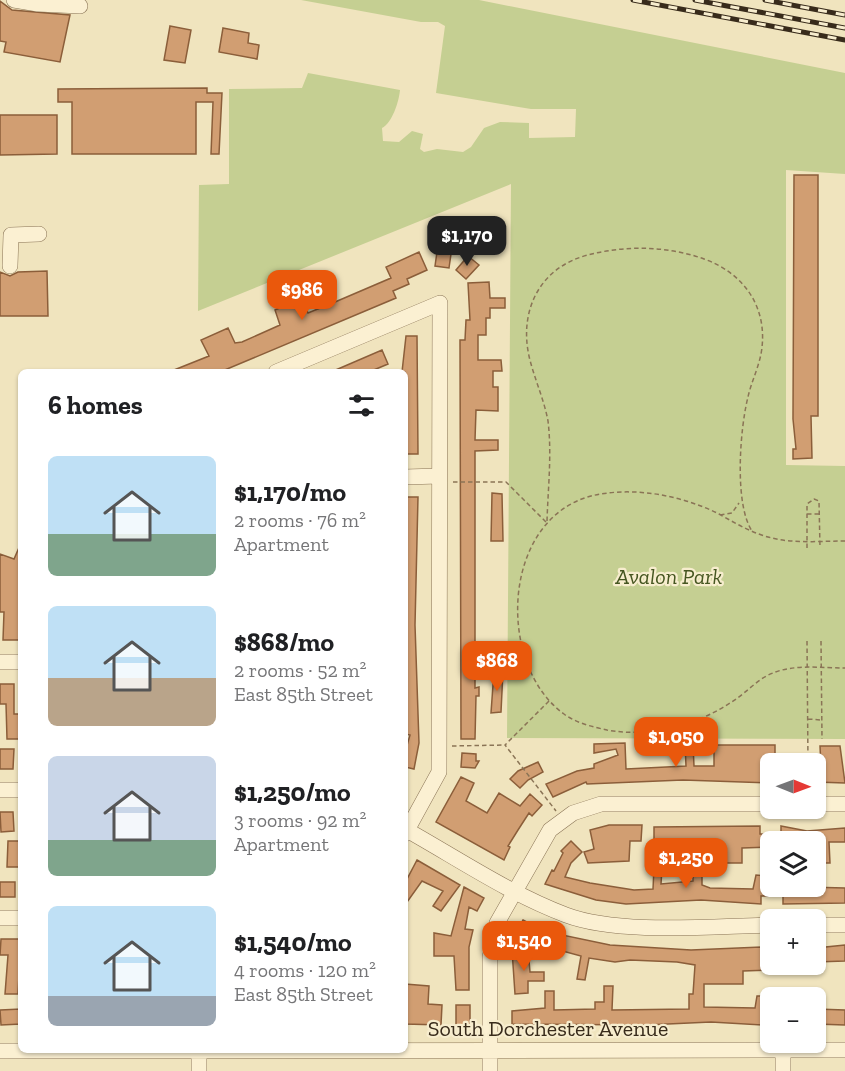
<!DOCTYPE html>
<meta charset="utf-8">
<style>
body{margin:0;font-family:"Zilla Slab",serif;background:#f2f2f2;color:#202124;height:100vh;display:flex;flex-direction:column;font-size:22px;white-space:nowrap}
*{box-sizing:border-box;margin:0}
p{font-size:20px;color:#757577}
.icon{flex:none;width:33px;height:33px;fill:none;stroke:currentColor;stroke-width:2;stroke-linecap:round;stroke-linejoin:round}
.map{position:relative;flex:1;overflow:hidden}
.side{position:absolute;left:18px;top:369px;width:390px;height:684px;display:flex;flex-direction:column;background:#fff;border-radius:9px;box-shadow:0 2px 4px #0004}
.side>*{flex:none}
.needle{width:39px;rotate:91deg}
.buttons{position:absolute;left:760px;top:753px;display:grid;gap:12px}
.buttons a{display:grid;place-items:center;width:66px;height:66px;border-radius:9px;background:#fff;box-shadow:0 2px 4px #0004;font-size:30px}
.price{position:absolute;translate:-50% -51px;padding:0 14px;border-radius:12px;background:#ea580c;color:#fff;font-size:20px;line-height:39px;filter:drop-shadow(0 2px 3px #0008)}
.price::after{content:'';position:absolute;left:50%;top:36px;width:18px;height:14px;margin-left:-9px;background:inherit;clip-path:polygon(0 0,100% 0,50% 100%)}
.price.selected{background:#222;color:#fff}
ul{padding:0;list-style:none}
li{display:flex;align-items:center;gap:18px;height:150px;padding:0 30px}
li span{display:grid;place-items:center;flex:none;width:168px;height:120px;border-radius:9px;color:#555}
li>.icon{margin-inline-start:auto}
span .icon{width:72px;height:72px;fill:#fffc;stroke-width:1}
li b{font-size:26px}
h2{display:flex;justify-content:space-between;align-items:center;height:72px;padding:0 30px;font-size:26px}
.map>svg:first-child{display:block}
.green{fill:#c5cf92}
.building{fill:#d19e72;stroke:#8b5e3a;stroke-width:1.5}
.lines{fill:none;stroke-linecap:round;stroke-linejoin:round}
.minor-casing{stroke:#8a7456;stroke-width:16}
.path{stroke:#8a7456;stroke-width:1.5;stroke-dasharray:4.5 3;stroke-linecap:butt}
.minor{stroke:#fbf0d2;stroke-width:15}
.rail-casing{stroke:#382b1b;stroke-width:5}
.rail{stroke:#f7edce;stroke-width:3;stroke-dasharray:9;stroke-linecap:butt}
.labels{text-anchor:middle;stroke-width:4.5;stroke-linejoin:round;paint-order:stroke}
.park-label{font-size:22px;font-style:italic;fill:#465621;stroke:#f7edce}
.street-label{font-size:22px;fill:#382b1b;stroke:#f7edce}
</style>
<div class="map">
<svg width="845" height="1071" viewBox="0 0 845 1071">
<rect width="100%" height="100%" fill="#f0e4be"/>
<path class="green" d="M301 0H479L845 73V174L786 170V465L845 466V739L507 738 511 184 198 311 199 185 229 184V89L302 88 308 73 400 90C399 102 392 123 382 128L383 141 399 142 412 131 423 134 420 149 424 152 437 149 463 152 471 147 484 128 500 122 529 123V138L575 137 576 109H531L436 93 445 26 438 22H421Z"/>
<path class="building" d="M0 1 12 10 70 15 60 62 4 52 6 42 0 41Z
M170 26 191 30 185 63 164 60Z
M223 28 249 33 248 43 259 45 257 59 219 52Z
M207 88V93H222L219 154H211L213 102H196V154H72V102H58V89Z
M0 115H57V154L0 155Z
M794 175H818V416H811L812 458 793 459V449H796L793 419Z
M438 245 452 247 449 268 435 266Z
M419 252 427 270 407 279 409 284 393 291 396 298 220 372H169L209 356 201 340 228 328 235 343 242 342 280 325 275 310 302 298 308 313 335 302 391 278 386 267Z
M468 256 479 265 466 279 456 270Z
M47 271 48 316H0V272L10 276 18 272Z
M489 282 490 298H505V308H490V318H486V335H478V360H501L502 371H493V387H498V411L476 410 475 440H498V450L475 451V688L479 687V696H476L475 739H461L460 340H465L466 320H470L468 283Z
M406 336H417L418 454H405V372H402Z
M382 350 388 364 369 372H331Z
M492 493 502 494 503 541H491Z
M405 497H418L415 625 419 743 414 769 405 767V752L410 735 405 734Z
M21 543V640H3L4 612H0V554L14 559Z
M494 671H503L501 712 491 713Z
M0 684H14V714H21V739H7L6 704H0Z
M625 743 626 769 686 766 685 744H693L694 766H714V745H775V754H771V783L683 780 587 784 586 782 553 797 546 784 577 771 594 768V764L618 755 616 749 594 753V744Z
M820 746H840L845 783 816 782V768H821Z
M0 749H14L13 769H0Z
M462 753 476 754V761H479L475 768 461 767Z
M538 762 543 772 528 780 520 788 510 779 518 771Z
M461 777 474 783 466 801 487 813 499 793 520 806 530 794 542 805 532 816 529 813 518 830 508 846 510 847 504 860 436 822Z
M0 812H13L14 831 1 832Z
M609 825H642L641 841H630L629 861 588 863 584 852 594 849 590 830Z
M760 826V834H768V847L742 848V863H713V842L681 843V862H673V844H654V827Z
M781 826 807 831 845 828V842H829L830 863H820V845H816V842H775V832H781Z
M8 841H21V867H7Z
M571 841 582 852 571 863 565 877 590 883 634 890 653 889 654 868 662 869 661 884 693 881V867H702V885L710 888 753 889 756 875 767 876V886L845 888V903L783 904V896H761V904L701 900 626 904 596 900 545 884 552 870 554 871 563 853 561 851Z
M417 860 460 885 441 911 433 906 443 891 422 881 405 905V883Z
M0 882H15V897H0Z
M464 887 484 898 477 911 469 907 465 929 473 930 469 947V990H456L454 956H434V933L451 936Z
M523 920 536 927 534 930 551 939 553 933 610 945 691 950 761 947V956L768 955 769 970 743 971V984H704V1007L755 1008 757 996H768L767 1017H762V1025L711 1022 646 1025 512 1024V1011L545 1008V991H554V1010L595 1009V1002H604V986H613L612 1010 689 1009V994H693L695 965 677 962 630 960 615 962 589 958 585 980 577 979 581 956 537 944 516 933Z
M1 939H21L18 994H5L8 955H0Z
M845 945V961L816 962V948Z
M528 949 530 972H544V981H528V993L515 994 512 950Z
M405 984 429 986 428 1004 442 1005 441 1025 405 1024Z
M456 1005H470V1025H456Z
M21 1009V1024L1 1025 0 1010Z
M816 1009 845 1010V1025L816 1024Z"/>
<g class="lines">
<defs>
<path id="minor" d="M14 0 38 4 80 6
M10 266 11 235 39 234
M276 372 440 303 439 772 405 834
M405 477 439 476
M0 662H21
M0 790H21
M816 804H845
M405 829C457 858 510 894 566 915 619 935 713 926 771 925
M0 918H21
M816 925H845
M783 1050V1071
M0 1051 845 1050
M199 1071V1051
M490 1071V957L497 923 550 830 573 813 601 804H771"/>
</defs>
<use href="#minor" class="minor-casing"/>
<path class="path" d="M453 482H506L546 522
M807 514H820
M720 515 732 513 739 503
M547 521C548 488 552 454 548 421 544 399 534 378 529 356 519 310 540 267 588 255 625 245 668 246 704 259 746 274 769 310 761 354 758 369 751 383 748 397 740 428 734 504 752 531
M845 541C820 541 792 544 768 537 750 532 735 523 719 514 681 495 632 486 591 496 501 520 496 665 564 714 576 723 593 727 607 730 652 738 699 725 736 699 748 691 759 678 773 673 794 664 823 668 845 668
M807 548V504L814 499 819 501 820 548
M807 641 808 764
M821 641 822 739
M549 701 505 745 556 811
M808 719 821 720
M452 746 504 745"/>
<use href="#minor" class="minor"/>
<defs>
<path id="rail" d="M633 0 845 40
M695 0 845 28
M765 0 845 15"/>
</defs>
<use href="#rail" class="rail-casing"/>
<use href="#rail" class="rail"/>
</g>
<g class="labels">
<g class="park-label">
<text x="669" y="584">Avalon Park</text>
</g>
<g class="street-label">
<text x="548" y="1036">South Dorchester Avenue</text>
</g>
</g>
</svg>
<div class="buttons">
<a><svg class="needle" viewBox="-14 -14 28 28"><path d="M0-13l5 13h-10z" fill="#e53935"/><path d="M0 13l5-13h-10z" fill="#757577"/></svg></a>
<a><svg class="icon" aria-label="layers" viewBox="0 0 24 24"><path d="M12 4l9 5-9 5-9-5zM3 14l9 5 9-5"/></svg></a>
<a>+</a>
<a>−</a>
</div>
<b class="price selected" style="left:467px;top:267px">$1,170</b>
<b class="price" style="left:302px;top:321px">$986</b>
<b class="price" style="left:497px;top:692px">$868</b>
<b class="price" style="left:676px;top:768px">$1,050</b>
<b class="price" style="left:686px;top:889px">$1,250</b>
<b class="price" style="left:524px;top:972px">$1,540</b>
<section class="side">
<h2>6 homes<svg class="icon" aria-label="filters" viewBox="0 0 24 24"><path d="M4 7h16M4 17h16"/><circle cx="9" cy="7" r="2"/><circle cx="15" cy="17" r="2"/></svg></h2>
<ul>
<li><span style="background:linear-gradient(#bfe0f5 65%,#7fa58c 0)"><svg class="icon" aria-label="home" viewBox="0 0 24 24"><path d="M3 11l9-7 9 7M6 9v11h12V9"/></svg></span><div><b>$1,170/mo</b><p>2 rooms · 76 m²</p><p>Apartment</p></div></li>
<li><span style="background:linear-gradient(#bfe0f5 60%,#b9a48a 0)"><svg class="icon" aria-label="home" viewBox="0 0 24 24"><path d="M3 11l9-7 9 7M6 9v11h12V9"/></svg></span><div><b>$868/mo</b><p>2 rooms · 52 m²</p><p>East 85th Street</p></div></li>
<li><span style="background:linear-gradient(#c9d6e8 70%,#7fa58c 0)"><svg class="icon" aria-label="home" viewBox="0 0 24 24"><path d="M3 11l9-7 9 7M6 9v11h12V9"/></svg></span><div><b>$1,250/mo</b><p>3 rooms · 92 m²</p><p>Apartment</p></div></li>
<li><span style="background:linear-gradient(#bfe0f5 75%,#9aa5b1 0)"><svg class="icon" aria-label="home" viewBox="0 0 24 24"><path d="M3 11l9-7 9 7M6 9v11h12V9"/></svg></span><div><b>$1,540/mo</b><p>4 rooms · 120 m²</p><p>East 85th Street</p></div></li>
</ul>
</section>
</div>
